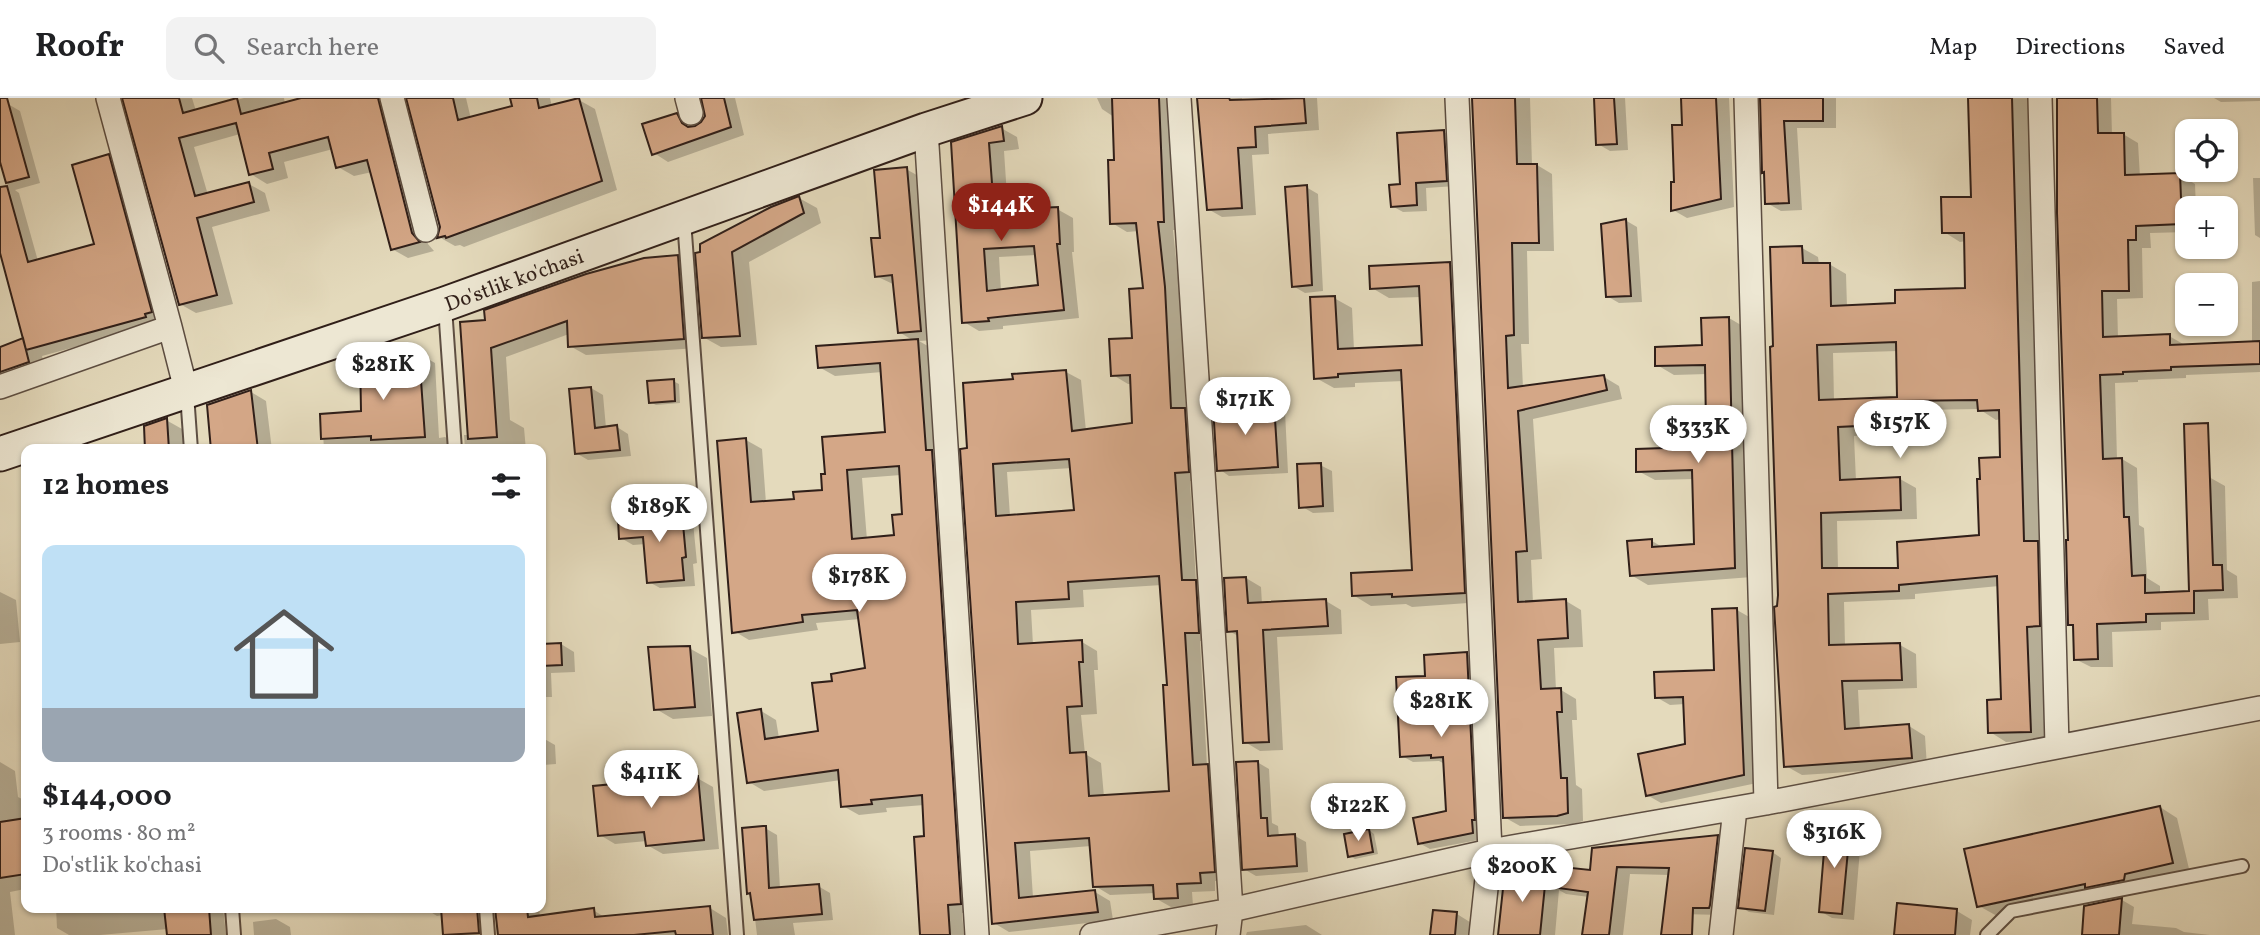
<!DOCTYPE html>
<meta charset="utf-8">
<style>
body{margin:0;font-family:Vollkorn,serif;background:#f2f2f2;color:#202124;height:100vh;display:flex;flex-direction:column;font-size:26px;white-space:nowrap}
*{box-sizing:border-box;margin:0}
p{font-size:23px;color:#757577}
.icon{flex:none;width:38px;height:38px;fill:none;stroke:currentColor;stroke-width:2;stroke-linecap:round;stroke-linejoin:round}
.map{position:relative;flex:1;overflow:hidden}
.details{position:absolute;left:21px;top:346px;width:525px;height:469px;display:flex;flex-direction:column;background:#fff;border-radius:14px;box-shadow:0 2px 5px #0004}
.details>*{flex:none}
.controls{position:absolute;left:2175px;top:21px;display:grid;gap:14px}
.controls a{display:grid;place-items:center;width:63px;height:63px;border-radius:14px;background:#fff;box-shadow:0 2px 5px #0004;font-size:35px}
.price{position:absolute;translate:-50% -60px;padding:0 16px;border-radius:24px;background:#fff;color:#222;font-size:23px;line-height:46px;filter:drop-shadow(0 2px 4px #0008)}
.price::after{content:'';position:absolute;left:50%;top:42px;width:21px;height:16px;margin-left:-10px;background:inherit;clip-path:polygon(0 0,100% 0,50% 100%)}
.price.selected{background:#8f2418;color:#fff}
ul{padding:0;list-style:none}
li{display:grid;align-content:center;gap:14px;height:371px;padding:0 21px}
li+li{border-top:2px solid #e0e0e0}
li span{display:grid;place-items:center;height:217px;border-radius:14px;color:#555}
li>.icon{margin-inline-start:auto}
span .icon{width:126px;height:126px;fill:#fffc;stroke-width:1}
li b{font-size:30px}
h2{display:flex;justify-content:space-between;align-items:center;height:84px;padding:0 21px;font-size:30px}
header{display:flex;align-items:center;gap:42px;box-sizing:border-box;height:98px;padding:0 35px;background:#fff;border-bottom:2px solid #e0e0e0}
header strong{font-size:33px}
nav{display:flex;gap:38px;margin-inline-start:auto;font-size:24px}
.search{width:490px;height:63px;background:#f2f2f2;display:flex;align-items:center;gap:18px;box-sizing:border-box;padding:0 24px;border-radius:14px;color:#757577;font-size:26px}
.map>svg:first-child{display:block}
.shadow{fill:#0003;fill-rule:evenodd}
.building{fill:#d4a787;stroke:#301f19;stroke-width:2;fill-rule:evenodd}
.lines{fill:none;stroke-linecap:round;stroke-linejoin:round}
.lane-casing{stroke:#5d4e42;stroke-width:16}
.street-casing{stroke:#5d4e42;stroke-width:26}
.secondary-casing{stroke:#301f19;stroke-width:37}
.lane{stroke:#ede7d3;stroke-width:12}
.street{stroke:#ede7d3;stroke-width:23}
.secondary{stroke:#ede7d3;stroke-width:33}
.labels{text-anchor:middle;stroke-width:5;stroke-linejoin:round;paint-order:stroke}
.street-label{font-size:21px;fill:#301f19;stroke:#ede7d3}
</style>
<header>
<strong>Roofr</strong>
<div class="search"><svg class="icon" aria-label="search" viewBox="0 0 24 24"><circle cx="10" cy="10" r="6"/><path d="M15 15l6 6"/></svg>Search here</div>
<nav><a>Map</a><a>Directions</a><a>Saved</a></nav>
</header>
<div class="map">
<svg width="2260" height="837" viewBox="0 0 2260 837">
<rect width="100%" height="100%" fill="#e4dabc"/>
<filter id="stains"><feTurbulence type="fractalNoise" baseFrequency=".00286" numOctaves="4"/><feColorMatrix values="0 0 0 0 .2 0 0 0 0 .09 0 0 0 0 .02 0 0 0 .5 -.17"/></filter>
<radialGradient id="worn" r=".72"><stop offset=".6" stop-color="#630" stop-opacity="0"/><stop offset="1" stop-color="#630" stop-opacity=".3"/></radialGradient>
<path class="shadow" d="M123 0H192L196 13 244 0H284L285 6 308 0H400L394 14 428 146 434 153 408 160 392 151 372 74 354 78 338 69 333 51 284 64 288 80 267 86 251 76 240 36 194 49 208 97 249 86 265 95 270 113 212 129 233 206 196 215 180 206Z
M408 0H466L471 21 514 10 512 0H550L552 9 579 2 595 11 617 92 464 149 460 147 455 148 439 139 441 128Z
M703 0H735L744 37 668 64 654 55 676 17 691 26 693 30H696L706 18Z
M1097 0H1173L1179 132H1173L1180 199 1186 312 1200 320 1204 382 1190 383 1196 484 1211 492 1214 543H1200L1207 668 1223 677 1229 782 1215 783V793L1192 794 1193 808 1171 809 1155 800V795L1110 797 1095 788 1091 748 1030 753 1033 800 1095 794 1110 803 1113 822 1009 834 994 825 969 352 1015 283 1066 274 1081 282 1086 333 1134 327 1132 286H1128L1113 277 1134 241 1145 192 1139 133 1127 134 1112 125 1116 64 1114 19 1102 11ZM1072 370 1076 414 1010 418 1007 374ZM1162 487 1169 588 1171 694 1104 699 1101 665 1085 656 1081 617 1097 616 1094 572H1098L1097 553 1082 544 1033 547 1031 512 1084 509 1083 492Z
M1199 0H1242V3L1272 0H1317L1319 32 1268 36 1269 56 1252 57 1256 117 1222 119 1208 111Z
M1474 0H1530L1532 67H1537L1552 76 1554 153H1527L1529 246H1521L1523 290 1604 279 1619 288 1622 301 1533 321 1542 461 1531 462 1533 505 1566 503 1581 512 1583 549 1554 550 1556 592H1561L1576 601 1577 622H1572L1576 687 1582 691 1583 723 1573 726 1520 728 1504 719Z
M1596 0H1625L1628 52 1610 53 1598 46Z
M1683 0H1729L1734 109 1687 120 1673 112 1684 29Z
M1762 0H1836V30H1797L1802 112 1781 113 1767 105Z
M1970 0H2028L2040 446 2054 454 2056 537H2043L2047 642 2006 644 1990 634 2003 603 1999 488 1915 496V501L1844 504 1845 548 1900 547 1916 556 1917 590 1858 592 1860 631 1909 628 1925 638 1927 669 1802 677 1786 668 1778 510 1802 150 1818 159 1819 166H1829L1846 176 1847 209 1897 207 1967 192 1966 143 1960 144 1944 134 1972 101ZM1898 253 1899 300 1834 303 1833 255ZM1979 311 1996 322 2001 321 2002 360 1981 439 1900 472H1838L1837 423 1917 421 1916 390 1900 381 1856 383 1854 338 1916 335 1915 312Z
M2059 0H2111L2112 37 2123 36 2138 45 2140 79 2180 77 2195 86 2196 110H2188V134L2150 135 2151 150H2142L2143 200 2117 201 2118 240 2169 238 2185 247 2252 245V184L2260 183V274L2186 277V280L2138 282V284L2115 285 2117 362 2122 361 2137 370 2139 427 2144 430 2147 480 2160 488V496L2191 495 2209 379 2225 388 2227 472 2237 478 2238 500 2208 501 2209 522 2161 524V532L2112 534 2113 569H2091L2075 561 2074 529 2070 526 2069 443Z
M2214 0H2260V3L2221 4Z
M8 6 20 13 40 85 15 92 19 95 38 163 96 147 109 58 122 66 159 226 42 258 46 274 0 292V251L26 244 0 149V89L8 86 0 57V9Z
M1001 30 1017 39 1019 51 1004 53 1008 113 1057 111 1073 120 1074 154H1072L1079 220 1003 228V231L979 233 964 224 953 45ZM1037 157 1040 189 1001 193 999 159Z
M1444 34 1454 40 1456 88 1426 90 1427 113 1403 114 1392 108 1402 87Z
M906 71 922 80 937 242 919 243 933 251 976 814 962 815 964 837H922L916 741 926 740 924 707 886 710 887 714 859 717 843 708 841 682 764 693 749 684 761 613 776 622 779 640 820 634 834 584 867 571 860 521 816 525 818 532 749 542 734 533 746 342 762 351 766 405 795 402 823 394 887 335 882 274 835 278 819 269 914 243 899 234 895 187 876 178 882 141ZM901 377 904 418 895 439 867 442 862 380Z
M2253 80H2260V140L2255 137Z
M1306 89 1318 96 1323 193 1305 195 1293 188Z
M799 100 817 110 821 125 749 164 757 247 721 249 703 239 697 156Z
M1625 122 1637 129 1642 204 1619 205 1607 198Z
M677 158 693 167 699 250 586 257 570 248 569 236 506 259 510 322 524 330 526 352H465L464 337H469L487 223Z
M1450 166 1467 176 1482 504 1412 509 1406 506 1371 508 1353 497 1414 473 1404 283 1355 285V289L1334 290 1316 280 1334 200 1352 210 1354 252 1424 248 1421 199 1389 200 1372 190Z
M1729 220 1746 230 1752 479 1648 487 1631 477 1652 443 1664 450 1696 448 1694 381 1655 382 1638 373 1696 351 1708 328 1707 276 1674 277 1657 267 1704 249Z
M419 256 435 265 439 340 445 339 460 348 461 352H324L322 318 363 315Z
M673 283 679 286 680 305 656 307 650 304Z
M591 290 603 297 606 330 617 329 628 336 631 358 588 362 576 355Z
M251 294 266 303 272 352H212Z
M1274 307 1285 313 1288 375 1229 378 1219 371Z
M166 322 182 331 184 352H147Z
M1320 367 1332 373 1334 414 1313 415 1301 408Z
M682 417 693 424 697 465 693 466 695 488 660 490 649 484 646 446 633 447 621 440Z
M1246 480 1261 489 1262 506 1326 503 1341 512 1342 536 1277 539 1283 652 1260 653 1245 644 1240 539 1229 533Z
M0 494 16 502 20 544 0 546Z
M1737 512 1751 520 1757 685 1661 705 1647 697 1687 648 1685 606 1670 607 1656 599 1716 574Z
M561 546 574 554 575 574 551 575 552 599H541V548Z
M689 550 707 560 712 618 673 621 656 611Z
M1467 556 1478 562 1484 741 1430 751 1419 745 1448 715 1443 665 1439 663 1413 664 1402 658 1427 579Z
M541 639 555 647 556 666 543 667 546 716 542 717 546 766H541Z
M0 664 15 673 18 699 22 701 24 722 26 721V787H24L25 791 10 794 15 837H0Z
M1257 664 1269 671 1272 725 1278 728 1279 739 1295 738 1306 744 1308 774 1256 778 1244 771Z
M697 680 713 689 719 751 663 756 647 747V743L615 746 600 737Z
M2160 709 2177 720 2190 775 1997 818 1979 808Z
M765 730 777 737 780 791 818 788 830 795 833 822 793 825 795 837H757L752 796 749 795Z
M1369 732 1374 736 1378 756 1355 761 1350 758Z
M1850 733 1861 740 1854 822 1832 820 1820 813Z
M1718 738 1731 746 1722 817 1680 816 1670 777 1630 776 1623 837H1584L1589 799 1566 796 1559 792 1555 837H1499L1506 774 1545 779 1553 783Z
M1772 754 1781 760 1774 817 1749 814 1740 809Z
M2122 802 2134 809 2132 826 2176 830 2184 834 2210 837H2084L2086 809Z
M1898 807 1957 813 1972 822 1970 837H1895Z
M56 810H223L226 837H168V831L100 837H69L57 830Z
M424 810H495L490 819 492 837H445L443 817 437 818Z
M496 810H539L540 819 593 812 606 820 710 810 726 820 728 837H497Z
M1434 814 1457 816 1473 826 1472 837H1432Z
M276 821 290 829 291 837H254L253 824Z
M1306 827 1322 837H1246L1247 834Z"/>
<path class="building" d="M0 0H7L29 79 6 85 0 64Z
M122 0H179L183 15 237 0 241 16 301 0H378L412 135 420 144 391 152 367 62 336 70 328 39 269 55 273 71 249 77 236 25 179 40 195 98 249 84 254 104 197 120 217 197 179 207Z
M406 0H453L458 22 512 8 510 0H537L539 10 579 0 602 83 446 140 445 138 437 140 440 129Z
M701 0H724L731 29 652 57 642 26 677 15 682 25 688 29 695 28 701 24 705 18Z
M1112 0H1159L1164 124H1158L1165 189 1171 310H1185L1189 374 1175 375 1182 482H1196L1199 535H1185L1193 667 1208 666 1215 774 1200 775 1201 785 1177 786 1178 800 1154 801 1153 787 1093 789 1089 740 1015 745 1019 800 1095 792 1098 814 992 826 960 351 967 350 963 285 1013 281 1012 276 1066 272 1072 333 1132 325 1130 277 1111 278 1109 241 1132 240 1129 191 1143 190 1136 125 1110 126 1108 62H1114ZM1069 361 1074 412 996 418 993 366ZM1159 478 1167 587H1163L1169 693 1089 698 1086 654 1070 655 1067 609 1082 608 1079 564H1083L1082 542 1018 546 1016 504 1069 501 1068 484Z
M1197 0H1229L1230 2 1304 0 1306 25 1255 29 1256 49 1238 50 1242 110 1207 112Z
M1472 0H1515L1517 66H1537L1539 145H1512L1514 237 1506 238 1508 290 1604 277 1607 292 1518 313 1527 453 1516 454 1518 504 1566 501 1568 540 1538 542 1541 591 1561 590 1562 614H1557L1561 680H1567L1568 715 1557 718 1503 720Z
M1594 0H1614L1617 46 1596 47Z
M1681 0H1716L1721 101 1671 113V84H1674L1672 27H1682Z
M1760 0H1823V23H1784L1789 105 1765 106 1764 74 1762 75Z
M1968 0H2012L2024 443H2038L2040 528 2027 529 2031 634 1988 635 1987 602 2001 601 1997 478 1899 487V493L1828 496 1829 547 1900 545 1902 582 1842 583 1845 631 1909 626 1912 660 1784 669 1774 509 1777 508 1778 497 1770 249 1773 248 1770 149 1802 148 1803 165H1830L1831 208 1895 205V192L1965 190 1964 135H1942L1941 99H1971ZM1896 244 1897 299 1819 302 1817 247ZM1977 302 1978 313 1999 312 2000 359 1979 360 1980 381H1977L1979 437 1897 444 1898 470H1822L1821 415 1901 412 1900 379 1840 382 1838 329 1900 326 1899 303Z
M2057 0H2097L2098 35H2124L2125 77 2180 75 2182 126 2136 128V142H2128L2129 193H2102L2103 239 2170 236V247L2260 243V266L2171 269V272L2123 274V276L2100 277 2103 361 2122 360 2124 419H2129L2132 478 2145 477V495L2189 493 2184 326 2208 325 2213 467H2222L2223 492 2194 493V515L2146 516V524L2097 526 2098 561 2074 562 2073 527H2068L2066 442H2068L2057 115Z
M1002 28 1004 43 989 45 994 112 1058 109 1060 146H1057L1064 212 988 220 989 223 962 225 951 44ZM1034 148 1038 187 987 193 984 151Z
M1444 32 1447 83 1416 85 1417 107 1391 109 1389 87 1400 86 1397 35Z
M109 56 152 214 145 216 146 219 26 252 0 155V89L7 88 28 164 94 146 72 67Z
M907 69 921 233 898 235 892 177 875 179 871 140H880L874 72Z
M1307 87 1312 187 1292 189 1285 89Z
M799 98 804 115 732 154 740 238 702 240 695 155 700 154V146L771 109Z
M1626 121 1631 198 1606 199 1601 126Z
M678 157 684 241 568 249 567 223 491 250 497 339 468 341 460 224 485 222 484 212 586 176 644 160Z
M1450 164 1465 495 1392 499V496L1352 498 1351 475 1412 472 1401 272 1338 276V279L1314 281 1310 199 1335 198 1338 251 1422 247 1419 188 1370 191 1369 168Z
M1729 219 1735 470 1630 478 1627 443 1652 441V449L1694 446 1692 372 1636 374V351L1694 349 1693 327H1706L1705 267 1655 268V249L1702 247 1701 220Z
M23 240 29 264 0 274V249Z
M918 241 926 352H932L961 806 948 807 950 837H920L914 739 924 738 922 697 871 702 872 706 841 709 838 672 747 685 737 615 761 611 765 641 818 633 812 585 832 583 831 576 865 570 857 512 802 517 803 524 732 535 717 343 746 340 751 404 794 401 793 394 822 392 821 376H825L822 339 885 334 880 265 818 270 816 248ZM899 368 902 416 892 417 894 437 852 441 847 372Z
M419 254 425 339 371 342V338L321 341 320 316 361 313 360 260Z
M674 281 675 303 649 305 647 283Z
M591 289 595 330 617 327 620 352 575 356 569 291Z
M251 292 258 352H211L207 307Z
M1274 305 1278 369 1217 373 1213 308Z
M167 320 169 352H145L144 328Z
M1321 365 1323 408 1299 410 1297 366Z
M682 415 686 459 682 460 684 482 647 485 643 439 619 441 618 421Z
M1246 479 1248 505 1326 501 1328 528 1263 532 1269 644 1243 645 1237 533 1227 534 1224 480Z
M1737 510 1744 677 1646 698 1638 656 1685 646 1683 599 1655 600 1654 574 1714 572 1712 511Z
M561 545 562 567 541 568V546Z
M690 548 695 609 654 612 648 549Z
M1467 554 1475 722H1472L1473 735 1418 746 1413 720 1446 713 1443 659 1431 660V657L1400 659 1396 579 1425 578 1424 557Z
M1258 663 1261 720H1267L1268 738 1295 736 1297 768 1242 772 1236 664Z
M698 678 704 742 646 748 644 734 598 738 593 688Z
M2160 708 2173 765 2125 776 2124 782 2085 790V786L1977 809 1964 751Z
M26 720V776L0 780V724Z
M763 728H766L769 790 819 786 822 816 754 822 750 795 747 796 742 730Z
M1826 729 1850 731 1842 816 1819 814Z
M1369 731 1373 754 1348 759 1344 736Z
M1718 737 1710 807 1709 810H1693L1692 837H1661L1669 770 1617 769 1609 837H1582L1588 794 1551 789 1553 768 1590 772 1592 750Z
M1745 750 1773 753 1765 813 1738 810Z
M1505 772 1546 777 1540 837H1498Z
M2122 800 2119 837H2082L2084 808Z
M1897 805 1957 811 1955 837H1894Z
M710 808 713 837H676L675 833 634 837H498L495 810H527L528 819 594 810 595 819Z
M164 810H209L211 837H167Z
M441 810H477L479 835 443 837Z
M1433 812 1457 814 1455 837H1430Z"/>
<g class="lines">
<defs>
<path id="lane" d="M684 122 737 837
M445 209 455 352
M187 296 191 352
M232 810 234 837
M486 810 488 837
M1987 837 2011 813 2242 768"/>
<path id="street" d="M392 0 426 132
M687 0 691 15
M1179 0 1231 812 1228 837
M1457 0 1490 753 1481 837
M1746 0 1766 705
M2040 0 2057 648
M926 32 977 837
M170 229 186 292
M0 289 170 229 108 0
M1092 837 1231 812 1490 753 1766 705 2260 610
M1721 837 1735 711"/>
<path id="secondary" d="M0 356 445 206 926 32 1025 0"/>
</defs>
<use href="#lane" class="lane-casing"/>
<use href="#street" class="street-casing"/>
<use href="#secondary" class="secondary-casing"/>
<use href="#lane" class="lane"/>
<use href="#street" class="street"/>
<use href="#secondary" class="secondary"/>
</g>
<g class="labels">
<g class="street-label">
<text transform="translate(514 182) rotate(-20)" y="7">Do'stlik ko'chasi</text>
</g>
</g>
<rect width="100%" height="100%" filter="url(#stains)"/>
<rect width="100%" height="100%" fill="url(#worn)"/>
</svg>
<div class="controls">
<a><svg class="icon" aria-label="locate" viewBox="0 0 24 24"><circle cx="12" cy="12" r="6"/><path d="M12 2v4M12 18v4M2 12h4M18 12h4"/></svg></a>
<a>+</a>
<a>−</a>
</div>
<b class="price selected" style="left:1001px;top:145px">$144K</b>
<b class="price" style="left:383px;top:304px">$281K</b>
<b class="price" style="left:1245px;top:339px">$171K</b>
<b class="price" style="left:1900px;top:362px">$157K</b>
<b class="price" style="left:1698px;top:367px">$333K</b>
<b class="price" style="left:659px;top:446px">$189K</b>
<b class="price" style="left:859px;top:516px">$178K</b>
<b class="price" style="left:1441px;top:641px">$281K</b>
<b class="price" style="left:651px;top:712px">$411K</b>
<b class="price" style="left:1358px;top:745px">$122K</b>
<b class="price" style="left:1834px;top:772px">$316K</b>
<b class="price" style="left:1522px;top:806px">$200K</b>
<section class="details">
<h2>12 homes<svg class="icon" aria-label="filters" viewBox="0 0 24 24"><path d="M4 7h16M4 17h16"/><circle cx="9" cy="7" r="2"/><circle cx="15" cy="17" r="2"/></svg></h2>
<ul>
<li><span style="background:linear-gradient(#bfe0f5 75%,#9aa5b1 0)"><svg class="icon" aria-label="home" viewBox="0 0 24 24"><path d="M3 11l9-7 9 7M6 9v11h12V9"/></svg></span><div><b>$144,000</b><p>3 rooms · 80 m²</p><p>Do'stlik ko'chasi</p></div></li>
</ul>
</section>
</div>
